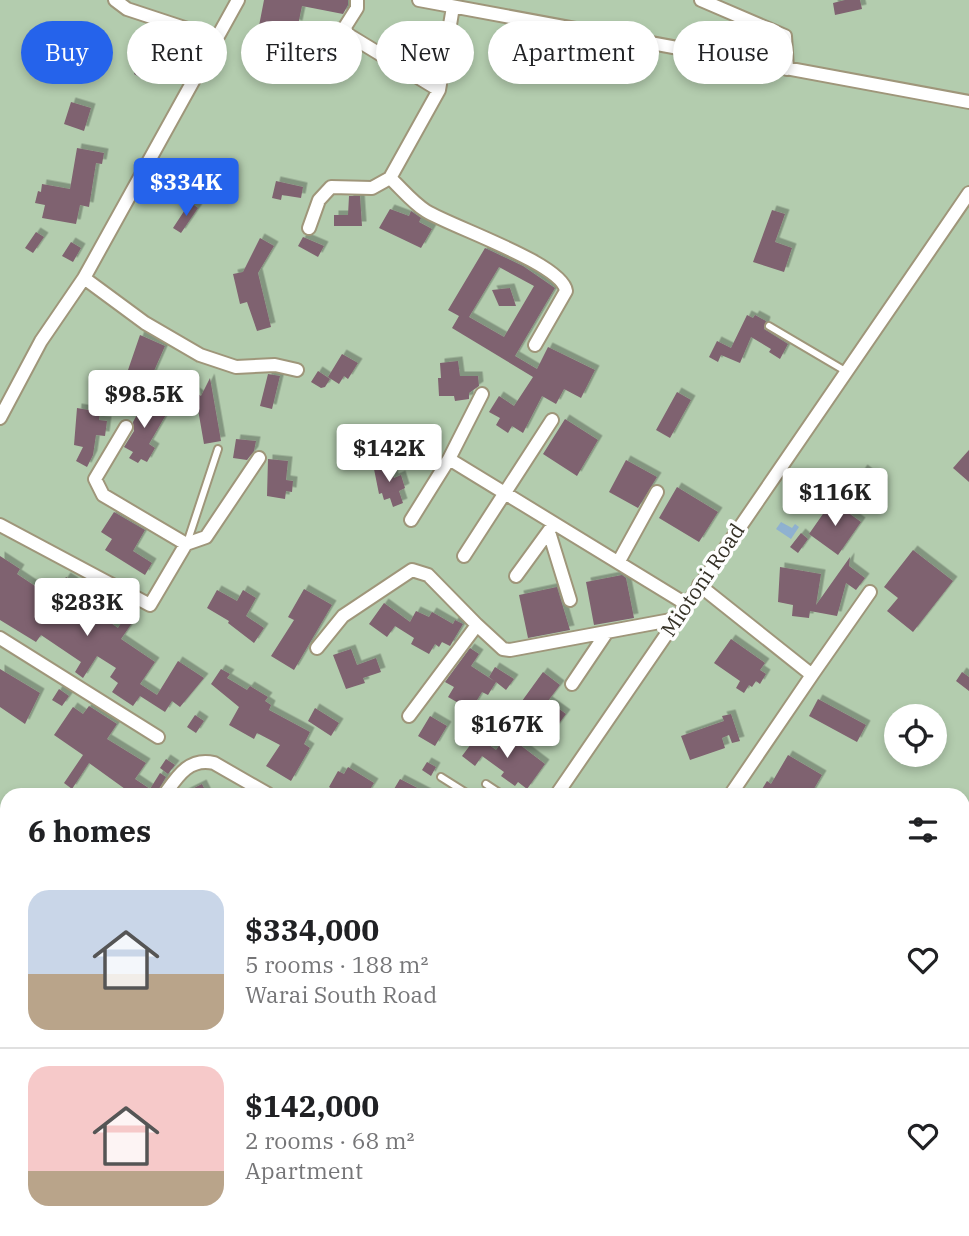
<!DOCTYPE html>
<meta charset="utf-8">
<style>
body{margin:0;font-family:"IBM Plex Serif",serif;background:#f6f6f6;color:#202124;height:100vh;display:flex;flex-direction:column;font-size:26px;white-space:nowrap}
*{box-sizing:border-box;margin:0}
p{font-size:23px;color:#757577}
.icon{flex:none;width:38px;height:38px;fill:none;stroke:currentColor;stroke-width:2;stroke-linecap:round;stroke-linejoin:round}
.map{position:relative;flex:1;overflow:hidden}
.panel{position:absolute;left:0px;top:788px;width:970px;height:450px;display:flex;flex-direction:column;background:#fff;border-radius:21px 21px 0 0;box-shadow:0 4px 10px #0003}
.panel>*{flex:none}
.guide{position:absolute;left:21px;top:21px;width:928px;height:63px;display:flex;gap:14px}
.controls{position:absolute;left:884px;top:704px;display:grid;gap:14px}
.controls a{display:grid;place-items:center;width:63px;height:63px;border-radius:50%;background:#fff;box-shadow:0 4px 10px #0003;font-size:35px}
.price{position:absolute;translate:-50% -60px;padding:0 16px;border-radius:7px;background:#fff;color:#222;font-size:23px;line-height:46px;filter:drop-shadow(0 2px 4px #0008)}
.price::after{content:'';position:absolute;left:50%;top:42px;width:21px;height:16px;margin-left:-10px;background:inherit;clip-path:polygon(0 0,100% 0,50% 100%)}
.price.current{background:#2563eb;color:#fff}
ul{padding:0;list-style:none}
li{display:flex;align-items:center;gap:21px;height:175px;padding:0 28px}
li+li{border-top:2px solid #e0e0e0}
li span{display:grid;place-items:center;flex:none;width:196px;height:140px;border-radius:21px;color:#555}
li>.icon{margin-inline-start:auto}
span .icon{width:84px;height:84px;fill:#fffc;stroke-width:1}
li b{font-size:30px}
h2{display:flex;justify-content:space-between;align-items:center;height:84px;padding:0 28px;font-size:30px}
.chip{padding:0 24px;border-radius:32px;background:#fff;box-shadow:0 4px 10px #0003;font-size:24px;line-height:63px}
.chip.current{background:#2563eb;color:#fff}
.map>svg:first-child{display:block}
.green{fill:#b3ccae;fill-rule:evenodd}
.water{fill:#8fb1d0}
.building{fill:#7f626f;fill-rule:evenodd;filter:url(#shadow)}
.lines{fill:none;stroke-linecap:round;stroke-linejoin:round}
.lane-casing{stroke:#9f967a;stroke-width:10}
.street-casing{stroke:#9f967a;stroke-width:16}
.lane{stroke:#fff;stroke-width:6}
.street{stroke:#fff;stroke-width:12}
.labels{text-anchor:middle;stroke-width:7;stroke-linejoin:round;paint-order:stroke}
.street-label{font-size:21px;fill:#353126;stroke:#fefefe}
</style>
<div class="map">
<svg width="969" height="1236" viewBox="0 0 969 1236">
<defs>
<filter id="shadow"><feDropShadow dx="4.5" dy="-4.5" stdDeviation="0" flood-color="#0004"/></filter>
</defs>
<rect width="100%" height="100%" fill="#faf1d2"/>
<path class="green" d="M0 0H969V1236H0ZM896 716H934V754H896ZM7 794H962V1230H7Z"/>
<path class="water" d="M781 522 792 528 795 524 799 527 791 539 776 529Z"/>
<path class="building" d="M264 0H348V5L343 14 302 6 298 25 286 22 278 66H273L252 62Z
M845 0H860L862 9 835 15 833 3Z
M158 31 180 43 165 70 155 65 146 81 134 74Z
M71 102 91 108 84 131 64 124Z
M77 148 104 153 102 164 96 163 89 207 80 205 76 224 42 218 45 205 35 203 38 191 41 192 42 184 70 189Z
M276 181 303 187 301 198 282 195 281 200 272 198Z
M349 196H360L362 226H334V215H348Z
M190 202 198 208 181 233 173 228Z
M390 209 409 216 411 211 421 218 419 222 432 229 421 248 379 228Z
M772 210 785 214 775 242 792 248 784 272 753 262Z
M36 232 44 237 33 253 25 248Z
M303 237 324 246 318 257 298 246Z
M260 238 274 246 258 273 271 327 257 331 247 302 240 304 233 274 243 272Z
M71 242 81 248 73 262 62 256Z
M485 248 523 266 555 288 515 356 537 369 548 347 595 370 581 398 564 389 556 404 542 396 523 433 512 426 508 433 496 425 500 418 489 412 499 396 514 406 533 377 452 328 459 316 448 310ZM499 267 534 286 504 337 469 317Z
M510 288 516 306H499L492 290Z
M747 315 753 318 755 315 766 321 764 329 788 344 780 359 769 352 771 349 751 337 740 363 721 355 718 362 709 357 717 341 731 348Z
M140 335 165 346 150 380 128 370Z
M342 354 358 363 348 379 344 376 339 384 328 377Z
M458 361 460 376H478L479 386 469 393V399L455 401 454 396H439L438 378H441L440 363Z
M318 371 330 379 325 387 321 388 311 382Z
M268 374 280 376 272 409 260 406Z
M210 378 221 441 204 444 195 392 201 396Z
M677 392 691 400 670 438 656 430Z
M139 397 167 413 149 444 155 448 147 462 141 459 138 463 129 458 133 452 124 447 134 431 133 422 138 413 132 410Z
M77 408 100 412 99 420 107 421 105 436 96 435 93 455 87 467 76 461 83 447 74 445Z
M565 419 598 440 577 476 543 454Z
M236 439 256 441 254 451 247 460 233 458Z
M969 450V482L953 468Z
M268 459 288 461 286 480 293 481 292 492 286 491 285 499 267 496Z
M626 460 657 477 638 508 609 492Z
M390 463 394 478 401 475 405 488 399 491 403 503 393 507 390 498 384 500 382 493 379 494 374 469Z
M863 469 883 484 875 496 867 490 864 495 851 486Z
M677 487 718 512 699 542 659 518Z
M832 501 861 522 838 555 809 534Z
M114 512 145 530 133 551 152 563 145 575 105 550 112 539 101 532Z
M801 533 808 539 798 553 790 547Z
M913 550 953 581 913 632 887 611 898 598 884 587Z
M0 556 20 569 17 574 53 598 66 577 74 582 67 593 118 628 126 615 134 620 121 639 155 662 140 684 157 695 178 661 204 678 180 707 172 701 165 712 140 696 133 706 112 692 118 683 110 677 116 668 97 656 83 678 75 672 81 662 41 635 36 642 0 620Z
M850 557 849 566 865 578 856 590 846 583 837 616 810 611 809 618 792 616 793 605 778 602 780 567 821 574 816 605Z
M622 575 626 578 634 618 594 625 586 582Z
M557 587 570 630 528 638 519 595Z
M304 589 332 605 294 670 271 656 294 620 288 617Z
M217 590 237 601 243 590 256 598 246 616 264 628 254 643 228 623 229 621 207 608Z
M384 603 410 622 416 611 429 617 432 612 453 624 455 620 463 624 450 646 442 642 439 647 435 644 429 654 411 644 414 638 395 626 387 637 369 624Z
M731 639 765 663 760 670 766 674 760 684 756 681 752 687 749 685 744 693 736 688 740 681 714 663Z
M470 648 479 654 471 666 494 681 489 677 495 667 514 679 506 690 496 682 488 695 482 692 474 705 469 702 462 705 448 697 454 687 445 682Z
M351 649 357 665 376 658 381 672 363 678 365 683 346 689 333 655Z
M0 669 40 693 25 724 0 707Z
M221 669 230 674 227 678 247 690 250 686 268 697 265 701 271 705 269 710 310 732 304 744 310 748 291 781 266 766 280 745 257 733 254 739 229 725 239 707 211 684Z
M543 672 560 685 548 701 566 714 548 738 538 731 547 719 522 701Z
M962 672 969 677V691L956 681Z
M59 689 69 696 62 706 52 700Z
M818 699 866 725 857 742 809 716Z
M89 706 117 724 107 739 146 763 135 779 150 789 160 773 166 777 156 794H132L89 763 72 789 64 783 83 755 54 735 73 707 83 714Z
M315 708 339 723 331 736 308 721Z
M731 714 740 741 732 743 729 735 722 738 725 748 690 760 681 736 724 721 722 716Z
M195 715 204 721 196 733 187 727Z
M430 716 447 726 435 746 418 736Z
M507 735 545 764 527 789 518 782 515 786 501 776 504 772 482 756 475 766 462 756 477 736 496 750Z
M788 755 822 775 811 794H759L767 781 771 784Z
M166 759 175 765 168 774 160 768Z
M427 762 436 767 431 776 422 770Z
M348 767 374 783 367 794H333L335 791 329 787 338 771 344 774Z
M400 779 429 794H391Z
M202 784 207 794H182Z"/>
<g class="lines">
<defs>
<path id="lane" d="M769 326 847 372
M187 543 218 449
M441 777 468 794
M486 784 501 794"/>
<path id="street" d="M115 0 127 9 215 38
M357 0V8L345 27 347 34 439 90
M419 0 969 102
M701 0 785 36 787 69
M390 178C402 189 412 202 426 211 452 227 563 264 566 291L535 345
M309 228 319 200 331 187 372 188 390 178 439 90 453 7
M84 278 145 323 200 355 236 367 275 365 297 370
M0 418 41 341 84 278 238 0
M126 427 95 479 103 495 186 544
M449 459 686 604
M411 520 449 459 482 394
M0 525 150 605 186 544 206 537 259 458
M549 532 570 600
M464 556 552 420
M619 561 657 492
M516 576 551 528
M699 585 812 675 731 794
M0 638 158 737
M317 648 343 616 412 570 428 575 477 625
M812 675 870 592
M572 684 607 632
M409 716 477 625 503 649 510 650 676 619
M165 794C177 777 189 757 214 763L268 794
M557 794 969 193
M962 1006 969 1011
M0 1009 7 1014
M962 1185 969 1176
M351 1230 361 1236
M868 1230 873 1236
M891 1230 896 1236
M928 1236 932 1230"/>
</defs>
<use href="#lane" class="lane-casing"/>
<use href="#street" class="street-casing"/>
<use href="#lane" class="lane"/>
<use href="#street" class="street"/>
</g>
<g class="labels">
<g class="street-label">
<text transform="translate(703 580) rotate(-56)" y="7">Miotoni Road</text>
</g>
</g>
</svg>
<div class="controls">
<a><svg class="icon" aria-label="locate" viewBox="0 0 24 24"><circle cx="12" cy="12" r="6"/><path d="M12 2v4M12 18v4M2 12h4M18 12h4"/></svg></a>
</div>
<b class="price current" style="left:186px;top:218px">$334K</b>
<b class="price" style="left:144px;top:430px">$98.5K</b>
<b class="price" style="left:389px;top:484px">$142K</b>
<b class="price" style="left:835px;top:528px">$116K</b>
<b class="price" style="left:87px;top:638px">$283K</b>
<b class="price" style="left:507px;top:760px">$167K</b>
<div class="guide">
<a class="chip current">Buy</a>
<a class="chip">Rent</a>
<a class="chip">Filters</a>
<a class="chip">New</a>
<a class="chip">Apartment</a>
<a class="chip">House</a>
</div>
<section class="panel">
<h2>6 homes<svg class="icon" aria-label="filters" viewBox="0 0 24 24"><path d="M4 7h16M4 17h16"/><circle cx="9" cy="7" r="2"/><circle cx="15" cy="17" r="2"/></svg></h2>
<ul>
<li><span style="background:linear-gradient(#c9d6e8 60%,#b9a48a 0)"><svg class="icon" aria-label="home" viewBox="0 0 24 24"><path d="M3 11l9-7 9 7M6 9v11h12V9"/></svg></span><div><b>$334,000</b><p>5 rooms · 188 m²</p><p>Warai South Road</p></div><svg class="icon" aria-label="heart" viewBox="0 0 24 24"><path d="M12 20l-8-8c-3-5 5-10 8-4 3-6 11-1 8 4z"/></svg></li>
<li><span style="background:linear-gradient(#f6c9c9 75%,#b9a48a 0)"><svg class="icon" aria-label="home" viewBox="0 0 24 24"><path d="M3 11l9-7 9 7M6 9v11h12V9"/></svg></span><div><b>$142,000</b><p>2 rooms · 68 m²</p><p>Apartment</p></div><svg class="icon" aria-label="heart" viewBox="0 0 24 24"><path d="M12 20l-8-8c-3-5 5-10 8-4 3-6 11-1 8 4z"/></svg></li>
</ul>
</section>
</div>
